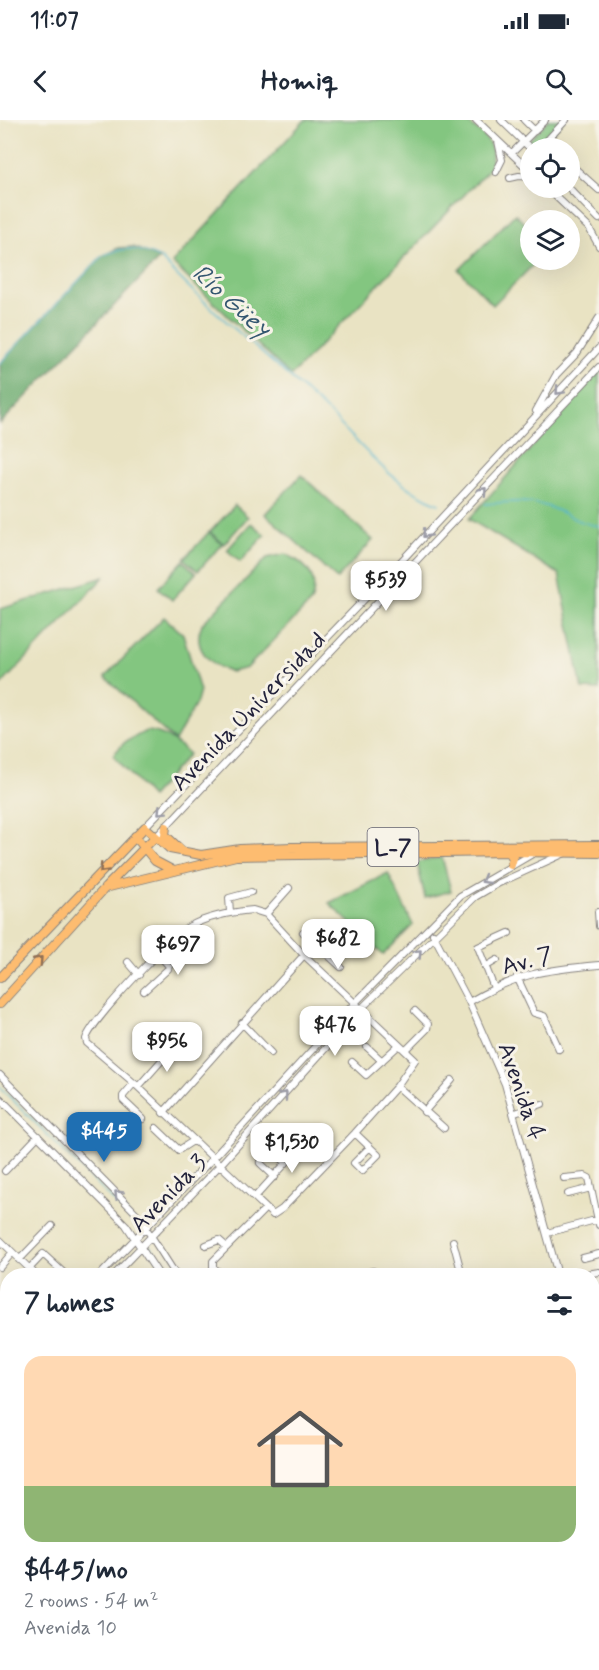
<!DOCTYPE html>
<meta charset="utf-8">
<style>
body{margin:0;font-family:Mynerve,sans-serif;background:#f2f2f3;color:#1f2937;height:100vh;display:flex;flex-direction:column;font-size:22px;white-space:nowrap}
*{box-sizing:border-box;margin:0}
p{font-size:20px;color:#747a83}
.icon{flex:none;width:33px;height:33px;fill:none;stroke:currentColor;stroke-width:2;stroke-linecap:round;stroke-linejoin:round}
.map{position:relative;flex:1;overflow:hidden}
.drawer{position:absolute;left:0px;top:1148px;width:600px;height:404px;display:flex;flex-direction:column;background:#fff;border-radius:24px 24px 0 0;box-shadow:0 6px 24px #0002}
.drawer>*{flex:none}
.buttons{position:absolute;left:520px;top:18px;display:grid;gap:12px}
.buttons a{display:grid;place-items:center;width:60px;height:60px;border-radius:50%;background:#fff;box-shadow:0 6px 24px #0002;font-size:30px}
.price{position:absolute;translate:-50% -51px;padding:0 14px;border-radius:12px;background:#fff;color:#222;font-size:20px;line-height:39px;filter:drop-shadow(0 2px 3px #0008)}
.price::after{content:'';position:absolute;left:50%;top:36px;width:18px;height:14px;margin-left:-9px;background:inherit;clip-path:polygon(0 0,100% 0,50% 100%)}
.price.active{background:#1f6fb2;color:#fff}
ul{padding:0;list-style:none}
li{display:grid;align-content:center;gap:12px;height:318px;padding:0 24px}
li span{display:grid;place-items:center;height:186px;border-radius:18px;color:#555}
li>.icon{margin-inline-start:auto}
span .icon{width:108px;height:108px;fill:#fffc;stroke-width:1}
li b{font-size:26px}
h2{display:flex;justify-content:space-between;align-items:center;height:72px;padding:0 24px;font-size:26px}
.status{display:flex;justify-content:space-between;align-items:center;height:42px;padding:0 30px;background:#fff;direction:ltr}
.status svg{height:16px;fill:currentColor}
header{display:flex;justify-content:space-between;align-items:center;height:78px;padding:0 24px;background:#fff;font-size:27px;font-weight:800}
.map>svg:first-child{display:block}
.green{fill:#83c680;stroke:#52745e;stroke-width:1.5}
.forest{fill:#6aab6e;stroke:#466654;stroke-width:1.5}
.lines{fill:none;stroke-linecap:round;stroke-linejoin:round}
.stream{stroke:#53b6d2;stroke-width:1.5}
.minor-casing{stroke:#86827f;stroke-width:8}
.major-casing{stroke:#86827f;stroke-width:10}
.minor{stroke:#fff;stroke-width:6}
.major{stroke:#fdbc6f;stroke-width:8}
.oneway{stroke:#9c9ca7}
.oneway2{stroke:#906f55}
.labels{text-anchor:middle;stroke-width:6;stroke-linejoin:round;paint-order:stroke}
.shield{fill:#f7f3e8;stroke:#62616f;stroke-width:1.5}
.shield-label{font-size:22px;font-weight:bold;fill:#22223b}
.street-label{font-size:24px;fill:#22223b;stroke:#f7f3e8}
.water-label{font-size:26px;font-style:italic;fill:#335670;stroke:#f7f3e8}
</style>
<div class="status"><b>11:07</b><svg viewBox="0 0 49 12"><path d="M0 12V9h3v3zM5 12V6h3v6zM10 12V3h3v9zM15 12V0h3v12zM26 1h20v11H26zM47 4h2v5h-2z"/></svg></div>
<header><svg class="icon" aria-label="back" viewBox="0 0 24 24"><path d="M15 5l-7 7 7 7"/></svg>Homiq<svg class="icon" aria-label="search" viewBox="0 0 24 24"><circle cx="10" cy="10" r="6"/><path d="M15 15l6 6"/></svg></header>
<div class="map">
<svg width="599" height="1550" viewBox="0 0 599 1550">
<rect width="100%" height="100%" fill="#f7f3e8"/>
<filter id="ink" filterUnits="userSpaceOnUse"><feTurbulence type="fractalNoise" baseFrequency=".0167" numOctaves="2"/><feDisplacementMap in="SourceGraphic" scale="12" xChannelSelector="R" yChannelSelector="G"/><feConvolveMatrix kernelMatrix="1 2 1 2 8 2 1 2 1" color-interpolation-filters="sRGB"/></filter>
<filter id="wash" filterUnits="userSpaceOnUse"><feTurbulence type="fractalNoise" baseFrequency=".008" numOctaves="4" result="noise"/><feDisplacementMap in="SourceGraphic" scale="24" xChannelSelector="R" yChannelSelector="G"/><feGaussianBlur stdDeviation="1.35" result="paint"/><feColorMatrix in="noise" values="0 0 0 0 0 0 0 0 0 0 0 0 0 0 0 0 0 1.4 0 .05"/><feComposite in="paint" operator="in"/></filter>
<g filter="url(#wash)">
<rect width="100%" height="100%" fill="#e9e3c3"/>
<path class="green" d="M305 0H465C483 16 499 22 489 49L291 256 172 143Z
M548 0H564L537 28H533L527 22Z
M515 94 531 110V140H538L493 185 459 150Z
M599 251V570L582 569 559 454 469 399Z
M301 355 373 420 337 459 265 394Z
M235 385 248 397 224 424 210 412Z
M251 403 265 415 240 442 227 430Z
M209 412 222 424 198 451 184 439Z
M285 434C306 443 320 458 311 482L247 548 231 552C210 545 191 528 202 504L267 438Z
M183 441 196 453 172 480 158 468Z
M104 457 0 566V489Z
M164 497 183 514 200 571 197 582 175 621 105 557Z
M146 611C164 611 176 623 189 634L151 677 113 635 125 622Z
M442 737 451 771 425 778 417 742Z
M388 753 413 805 383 835 329 783Z"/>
<path class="forest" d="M133 127 160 138 0 304V243L102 136 118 128Z"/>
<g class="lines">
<path class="stream" d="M0 243 102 136C124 126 138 127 160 138 212 193 273 240 328 292 362 325 393 367 439 384
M485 384C505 382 526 380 546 386 565 392 579 404 599 406
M0 967 126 1093 138 1110
M149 1125 169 1155
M281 1544 283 1550"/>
</g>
</g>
<g filter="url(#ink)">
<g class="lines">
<defs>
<path id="minor" d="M476 0 531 52
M501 0 531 29
M524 0 535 11
M545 22 552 28
M540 28 566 0
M512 33 545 0
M570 44 599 70
M525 45 531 38
M496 52 502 40 498 21
M510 58 519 56 531 57
M547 68 589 108 599 126
M569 68 599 99
M536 291 556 255 577 233 599 198
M145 707 406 436 599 228
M155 718 599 247
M253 790 266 794 304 835 415 940 397 966 355 1013 282 1089 273 1095 134 963 87 923 86 919C92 900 171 816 190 806 209 796 231 792 253 790Z
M230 792 229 778 251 772
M598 792 599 806
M266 794 289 768
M303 812 341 847
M433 814 469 882 505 964 558 1155
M128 842 139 855
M485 847 497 840
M517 857 534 893 544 896 559 929
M494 868 478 827 509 813
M144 871 168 849 169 846 158 834
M469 882C519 853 543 850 599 845
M242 903 271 933
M367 927 382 941
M406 930 427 909 428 904 415 891
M352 942 366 955 398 926
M0 955 137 1094 176 1155
M134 963 123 976V980L143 999
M397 966 444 1008
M138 967 177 923
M0 978 126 1105 159 1155
M424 992 452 960
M163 993 304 835
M515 993 542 984
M156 1008 179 1030 193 1021
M355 1013 378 1035 362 1051 354 1043 370 1027
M260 1043 275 1057
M5 1051 38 1016
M564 1058 585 1056 589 1058 599 1105
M568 1074 591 1068
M255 1077 286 1043 273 1030
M547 1113 599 1099
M0 1120 36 1155
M453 1121 462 1155
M206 1125 219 1120 227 1127
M583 1138 599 1134
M19 1140 52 1106
M0 1147 12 1133
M29 1149 43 1134 66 1155
M587 1154 599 1152
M100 1155 213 1038 355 883 460 776 534 733
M114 1155 220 1045 361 889 475 777 499 763 565 733
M222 1155 213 1147V1141L265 1089
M357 1155 373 1151
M592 1200 599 1199
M592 1246 599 1244
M0 1261 8 1253
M0 1276 8 1268
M592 1283 599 1280
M592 1297 599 1326
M0 1421 8 1419
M184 1544 187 1550
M206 1544 207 1550
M273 1544 274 1550
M290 1544 291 1550
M496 1544 498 1550
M541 1544 543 1550
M120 1550 147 1544"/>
<path id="major" d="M166 707 165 715 181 730
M135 716 155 741 172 750
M509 732 513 738 511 745
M105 768 236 736 509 732 599 733
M0 858 145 707 170 729 201 735 240 729 292 727 599 725
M0 884 105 768 154 718"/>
</defs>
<use href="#minor" class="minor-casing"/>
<use href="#major" class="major-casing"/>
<use href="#minor" class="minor"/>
<use href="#major" class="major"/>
</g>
<defs><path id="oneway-chevron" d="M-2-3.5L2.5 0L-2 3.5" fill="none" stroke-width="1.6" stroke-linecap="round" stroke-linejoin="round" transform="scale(1.5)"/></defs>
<g class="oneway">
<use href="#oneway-chevron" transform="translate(559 271) rotate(133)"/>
<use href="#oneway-chevron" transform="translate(483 371) rotate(-47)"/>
<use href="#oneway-chevron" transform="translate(426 414) rotate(133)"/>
<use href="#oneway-chevron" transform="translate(161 691) rotate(135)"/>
<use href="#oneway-chevron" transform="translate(485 760) rotate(150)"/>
<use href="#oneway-chevron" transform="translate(418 833) rotate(-45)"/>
<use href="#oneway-chevron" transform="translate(284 975) rotate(-48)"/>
<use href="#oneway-chevron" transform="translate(118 1074) rotate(-135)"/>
</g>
<g class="oneway2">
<use href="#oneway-chevron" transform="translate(103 749) rotate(134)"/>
<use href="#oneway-chevron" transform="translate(39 840) rotate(-48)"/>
</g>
</g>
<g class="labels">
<rect class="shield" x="367.5" y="708" width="51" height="38" rx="4.5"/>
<g class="shield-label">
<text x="393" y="735">L-7</text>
</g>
<g class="street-label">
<text transform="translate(248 591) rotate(-46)" y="8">Avenida Universidad</text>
<text transform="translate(527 840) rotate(-15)" y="8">Av. 7</text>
<text transform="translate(522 971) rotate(71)" y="8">Avenida 4</text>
<text transform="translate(168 1073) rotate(-46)" y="8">Avenida 3</text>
</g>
<g class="water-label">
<text transform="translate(232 180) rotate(42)" y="9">Río Güey</text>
</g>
</g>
</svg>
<div class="buttons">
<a><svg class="icon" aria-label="locate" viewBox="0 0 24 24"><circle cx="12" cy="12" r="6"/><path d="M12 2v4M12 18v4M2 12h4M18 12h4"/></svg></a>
<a><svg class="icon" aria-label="layers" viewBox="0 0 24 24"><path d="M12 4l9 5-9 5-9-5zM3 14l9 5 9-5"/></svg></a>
</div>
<b class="price" style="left:386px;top:492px">$539</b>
<b class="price" style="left:338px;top:850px">$682</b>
<b class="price" style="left:178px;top:856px">$697</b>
<b class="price" style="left:335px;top:937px">$476</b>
<b class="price" style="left:167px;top:953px">$956</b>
<b class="price active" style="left:104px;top:1043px">$445</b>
<b class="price" style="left:292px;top:1054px">$1,530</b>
<section class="drawer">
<h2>7 homes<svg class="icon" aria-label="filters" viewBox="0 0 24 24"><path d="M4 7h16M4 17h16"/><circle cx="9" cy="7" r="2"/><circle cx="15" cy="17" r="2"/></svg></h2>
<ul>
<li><span style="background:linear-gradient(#ffd9b3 70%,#8fb573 0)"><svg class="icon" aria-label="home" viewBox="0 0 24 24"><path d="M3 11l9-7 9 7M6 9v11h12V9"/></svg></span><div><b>$445/mo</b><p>2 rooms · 54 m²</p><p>Avenida 10</p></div></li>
</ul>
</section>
</div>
